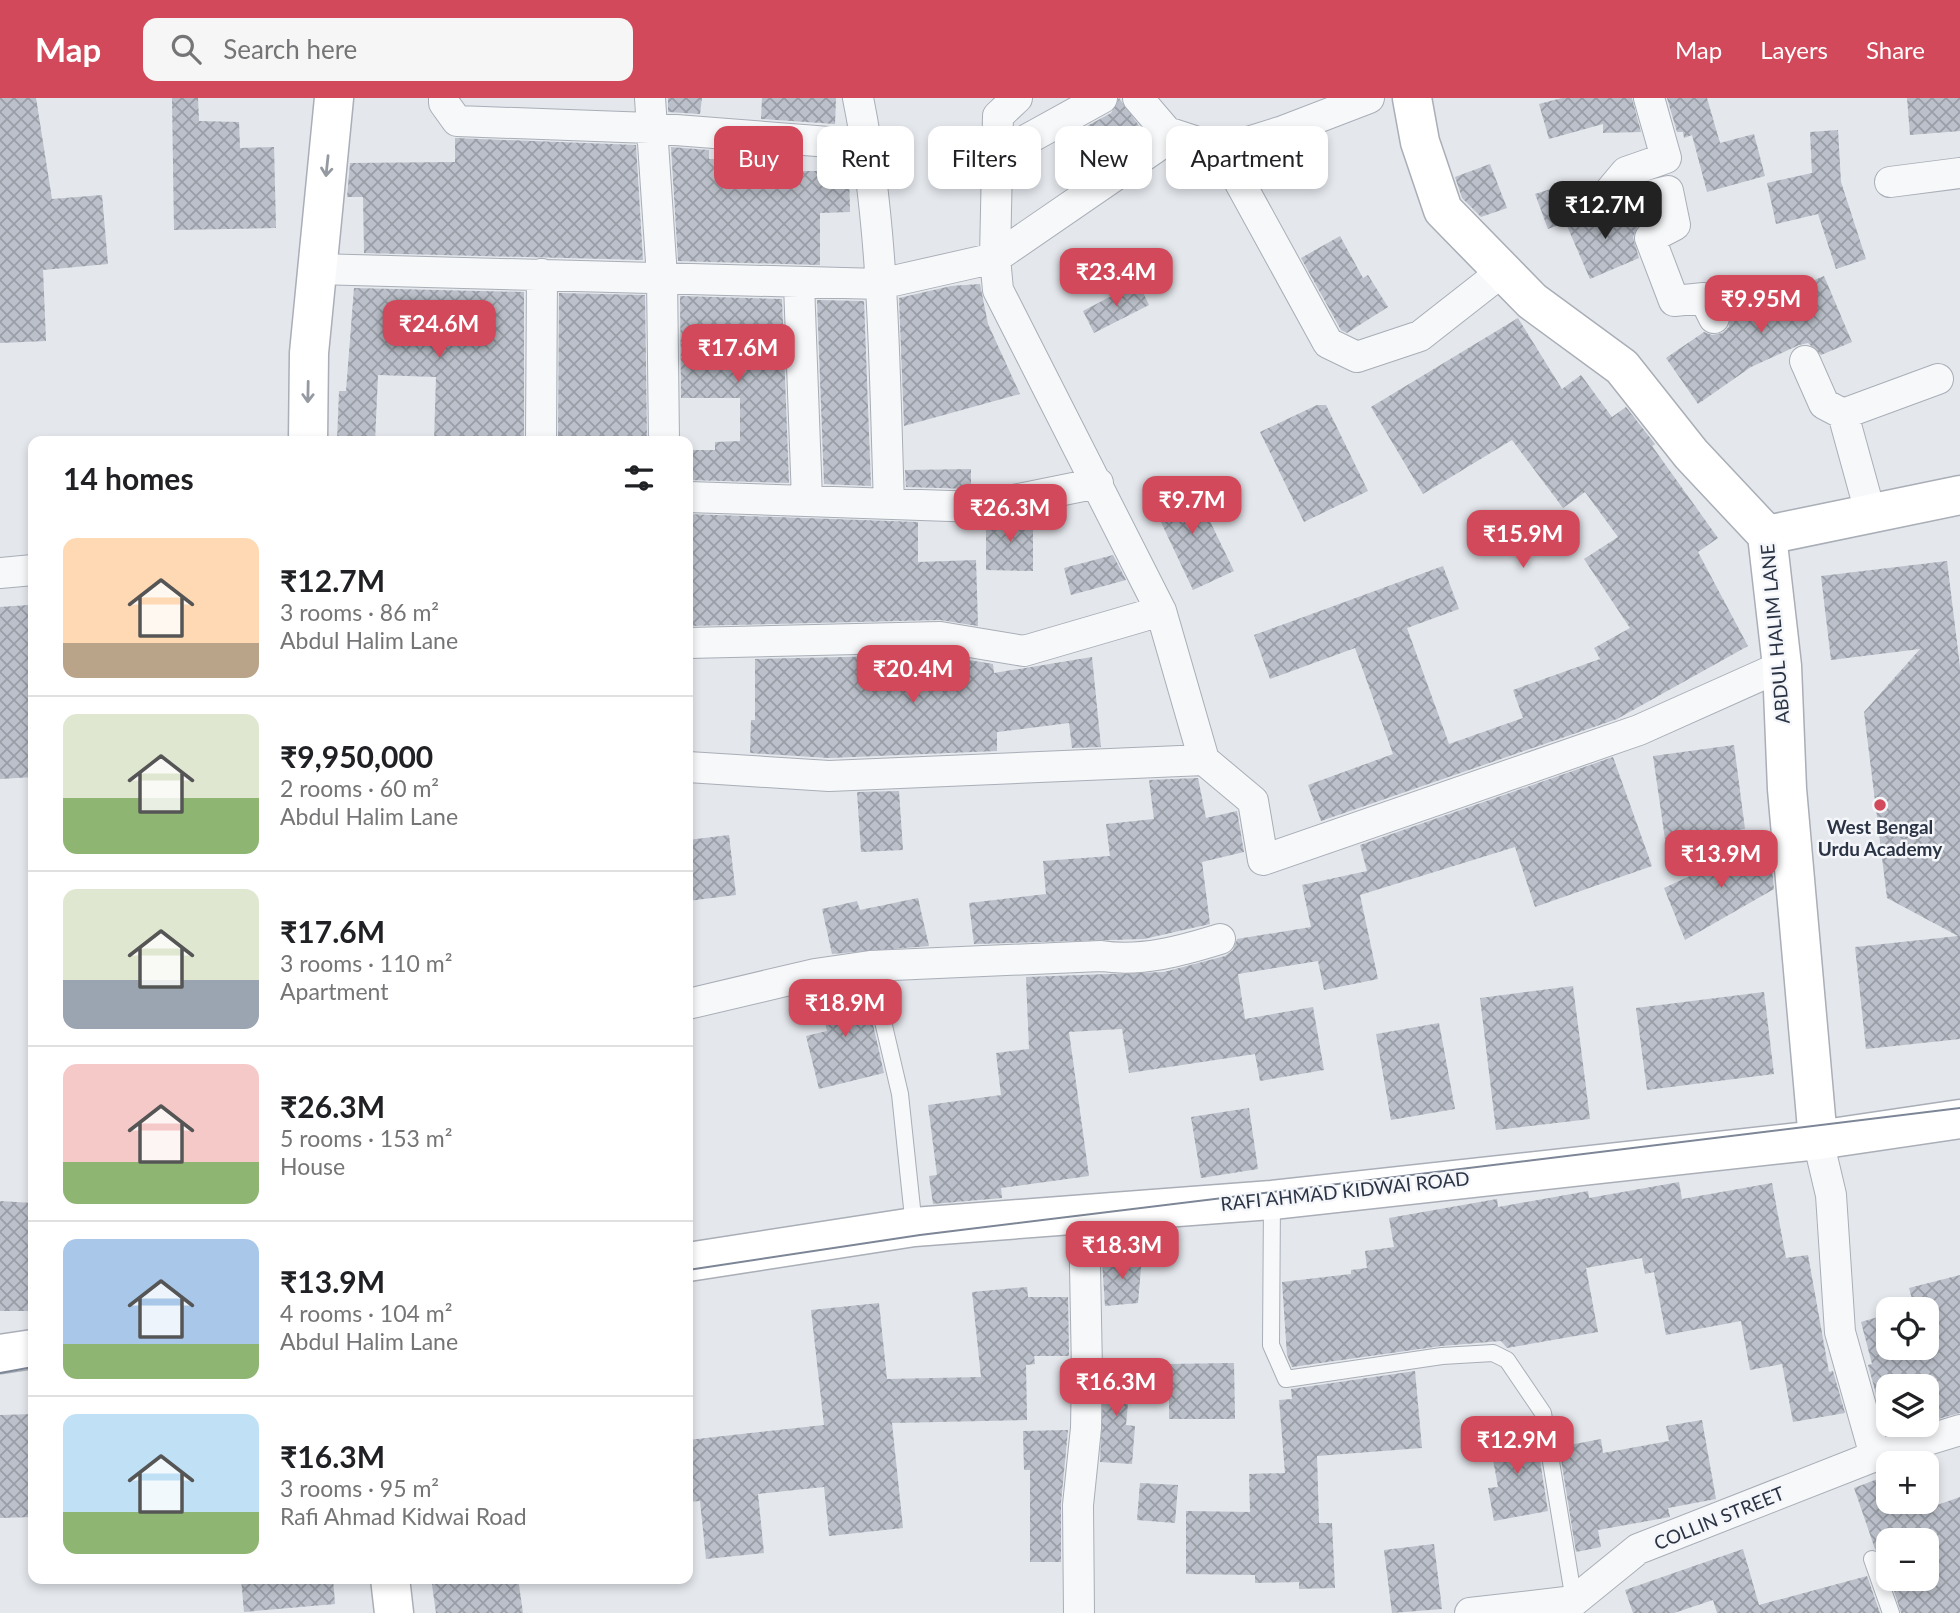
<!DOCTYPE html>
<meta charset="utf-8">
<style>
body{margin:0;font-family:Lato,sans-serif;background:#f6f6f6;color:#202124;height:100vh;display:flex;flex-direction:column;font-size:26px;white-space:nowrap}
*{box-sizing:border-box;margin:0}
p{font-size:23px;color:#757577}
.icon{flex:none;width:38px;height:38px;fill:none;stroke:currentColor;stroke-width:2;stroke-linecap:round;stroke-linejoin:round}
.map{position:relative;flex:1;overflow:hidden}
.details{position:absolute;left:28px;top:338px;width:665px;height:1148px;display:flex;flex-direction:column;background:#fff;border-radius:14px;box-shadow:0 4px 10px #0003}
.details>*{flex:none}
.top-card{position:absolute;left:714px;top:28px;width:665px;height:63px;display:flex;gap:14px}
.fabs{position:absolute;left:1876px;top:1199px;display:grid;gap:14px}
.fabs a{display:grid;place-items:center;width:63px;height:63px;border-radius:14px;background:#fff;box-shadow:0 4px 10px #0003;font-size:35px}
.price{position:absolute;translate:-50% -60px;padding:0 16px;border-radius:14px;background:#d1495b;color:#fff;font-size:23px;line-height:46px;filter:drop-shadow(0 2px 4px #0008)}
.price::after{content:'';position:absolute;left:50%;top:42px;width:21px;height:16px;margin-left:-10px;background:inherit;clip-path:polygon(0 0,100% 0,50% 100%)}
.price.selected{background:#222;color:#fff}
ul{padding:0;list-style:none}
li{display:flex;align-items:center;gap:21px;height:175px;padding:0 35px}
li+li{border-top:2px solid #e0e0e0}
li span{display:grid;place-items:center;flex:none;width:196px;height:140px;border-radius:14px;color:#555}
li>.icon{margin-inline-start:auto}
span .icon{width:84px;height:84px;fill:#fffc;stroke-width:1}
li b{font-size:30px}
h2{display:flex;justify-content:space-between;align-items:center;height:84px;padding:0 35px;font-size:30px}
.pill{padding:0 24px;border-radius:14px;background:#fff;box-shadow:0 4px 10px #0003;font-size:24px;line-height:63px}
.pill.selected{background:#d1495b;color:#fff}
header{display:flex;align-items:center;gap:42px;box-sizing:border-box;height:98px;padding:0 35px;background:#d1495b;color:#fff}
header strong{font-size:33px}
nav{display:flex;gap:38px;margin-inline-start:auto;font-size:24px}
.search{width:490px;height:63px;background:#f6f6f6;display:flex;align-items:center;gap:18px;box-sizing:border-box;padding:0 24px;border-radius:14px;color:#757577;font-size:26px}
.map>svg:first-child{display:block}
.building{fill:url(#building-cross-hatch)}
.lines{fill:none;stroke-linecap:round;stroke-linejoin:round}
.lane-casing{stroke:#a9aeb7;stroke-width:18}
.street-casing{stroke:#a9aeb7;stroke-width:32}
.secondary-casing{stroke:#a9aeb7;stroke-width:41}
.lane{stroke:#f7f8fa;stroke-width:16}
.street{stroke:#f7f8fa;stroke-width:30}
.secondary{stroke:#fff;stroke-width:38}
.tram{stroke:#7d8696;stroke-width:2}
.oneway{stroke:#959aa2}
.poi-dot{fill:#d1495b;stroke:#f4f6f9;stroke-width:2.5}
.labels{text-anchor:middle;stroke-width:5;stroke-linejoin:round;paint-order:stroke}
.street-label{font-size:19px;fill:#2b3445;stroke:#f4f6f9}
.poi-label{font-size:19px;font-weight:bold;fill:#2b3445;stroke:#f4f6f9}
</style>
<header>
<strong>Map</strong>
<div class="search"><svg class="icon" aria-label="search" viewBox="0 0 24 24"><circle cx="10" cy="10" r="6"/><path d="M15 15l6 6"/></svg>Search here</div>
<nav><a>Map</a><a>Layers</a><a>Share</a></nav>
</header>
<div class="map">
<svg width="1960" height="1515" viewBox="0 0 1960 1515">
<defs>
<pattern id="building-cross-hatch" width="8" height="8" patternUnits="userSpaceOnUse" patternTransform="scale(1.75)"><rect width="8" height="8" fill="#bbc0ca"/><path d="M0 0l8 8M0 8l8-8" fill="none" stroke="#989da6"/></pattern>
</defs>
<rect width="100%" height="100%" fill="#e4e7ec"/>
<path class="building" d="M0 0H36L52 101 102 97 108 166 43 172 46 243 0 245Z
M172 0H198L199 23 239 24 240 50 274 49 276 130 174 132Z
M668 0H702L700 16 668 14Z
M762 0H836L835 26 761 21Z
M1119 0 1145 36 1089 74 1065 40 1111 15Z
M1562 0H1632L1641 34 1603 35V26L1549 41 1539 6Z
M1667 0H1707L1720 45 1754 36 1765 78 1707 94 1692 37 1684 40 1683 34H1677Z
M1907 0H1960V33L1910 37Z
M1838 32 1841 84 1866 161 1836 171 1818 116 1776 126 1767 85 1812 75 1810 34Z
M455 40 636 47 643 162 364 155 363 99H347L350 65 455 64Z
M671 49 709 52V61L760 60V56L788 58V73H849L850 114 820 115V167L678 163Z
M1490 66 1507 110 1481 119 1462 100 1455 79Z
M1560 88 1573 122 1548 131 1535 96Z
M1608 111 1634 118 1638 128 1633 139 1639 160 1590 181 1567 128Z
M1340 138 1363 180 1368 177 1388 209 1347 235 1341 232 1301 160Z
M1824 178 1852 244 1821 257 1808 245 1799 247 1751 269 1698 306 1666 260 1704 234 1712 237 1722 235 1729 229 1730 215 1742 207 1739 198 1774 183 1780 197Z
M1138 184 1149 207 1094 235 1083 213Z
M980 186 988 226 1020 296 904 328 899 200 951 188Z
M354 190 524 194V343H434L436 279 378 277 375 343H337L339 293H346Z
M559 195 645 197 647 343H558Z
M680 198 782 201 789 385 688 382V352H715V344L740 343V300H681Z
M817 202 864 203 871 388 824 386Z
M1518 220 1562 291 1581 277 1612 319 1626 309 1655 346 1652 348 1718 440 1698 454 1748 548 1617 621 1321 723 1308 687 1393 656 1355 550 1270 581 1254 537 1443 468 1459 511 1407 530 1449 646 1523 620 1513 592 1600 561 1594 550 1630 530 1584 461 1618 439 1585 394 1563 410 1512 342 1423 396 1371 309Z
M1317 307H1326L1368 393 1304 424 1260 334Z
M971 371V391L906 389 905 372Z
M1191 384 1234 473 1193 492 1151 403Z
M688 416 918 424V464L976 462 978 528 940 522 688 528Z
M1033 416V473L986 472V425Z
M1113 457 1126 482 1071 497 1064 470Z
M1947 463 1960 569V941L1866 951 1855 849 1958 838 1887 800 1864 614 1920 551 1831 562 1821 478Z
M28 507 33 566V679L0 681V509Z
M939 557 993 566 994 575 1092 559 1101 649 1072 650 1069 625 997 634V653L829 660 750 655 751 622H755V561Z
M1734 647 1745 731 1665 741 1653 658Z
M1613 659 1652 768 1535 809 1515 749 1360 797 1378 881 1324 892 1318 863 1238 876 1245 921 1313 909 1324 972 1260 983 1255 956 1129 975 1122 931 1069 934 1089 1078 1001 1090 1002 1100 933 1106 929 1078 937 1077 928 1007 1001 997 996 955 1029 951 1026 879 1164 874 1225 858 1233 852 1237 841 1311 829 1302 787 1367 773 1360 747Z
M1198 680 1206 720 1237 713 1244 754 1202 764 1210 826 1144 841 974 846 969 805 1046 796 1043 763 1110 758 1106 726 1154 721 1149 682Z
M899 693 903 752 861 754 857 694Z
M729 737 736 797 688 803V742Z
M1763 744 1771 761 1774 791 1685 842 1664 790Z
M918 800 929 848 832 856 822 811 857 803 860 812Z
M864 887 884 975 819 991 806 938 827 933 817 893Z
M1573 888 1590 1021 1496 1032 1480 900Z
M1764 894 1774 976 1647 992 1636 910Z
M1439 925 1455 1011 1391 1022 1376 936Z
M1249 1010 1258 1071 1201 1080 1191 1019Z
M1679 1084 1682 1101 1772 1085 1786 1160 1808 1157 1829 1274 1833 1273 1845 1315 1793 1324 1782 1266 1750 1272 1741 1223 1666 1237 1654 1174 1645 1176 1642 1160 1586 1170 1598 1234 1507 1250 1501 1243 1441 1248 1292 1269 1287 1257 1282 1184 1351 1176V1172L1367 1170 1365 1153 1394 1149 1389 1120 1497 1101 1498 1109 1588 1093 1589 1100Z
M0 1103 32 1105 30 1165H33V1213H0Z
M1142 1158 1138 1205 1105 1208 1102 1162Z
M1960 1177V1315L1927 1324V1288H1888V1326H1918L1887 1336 1868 1267 1872 1266 1861 1224 1888 1216V1250H1927V1211H1905L1914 1209 1909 1190Z
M1027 1189 1028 1199H1068L1069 1258H1034L1035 1266 1026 1267 1027 1322 892 1325 903 1430 829 1438 824 1389 758 1396 764 1455 706 1461 700 1403 688 1404V1342L824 1327 811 1212 879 1205 887 1281 981 1279 972 1194Z
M1234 1265 1235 1321H1169V1266Z
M1104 1270 1131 1272 1126 1327 1135 1328 1132 1366 1100 1364Z
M1415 1273 1422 1350 1317 1358 1319 1425H1332L1335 1490 1299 1491V1484L1255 1485V1477L1186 1476V1413L1250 1414 1249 1376 1285 1375 1279 1302 1292 1301 1291 1291Z
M33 1316V1419L0 1420V1317Z
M1702 1322 1716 1401 1668 1410 1670 1419 1598 1432 1601 1449 1576 1454 1559 1349 1601 1341 1603 1355 1669 1343 1666 1328Z
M1535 1331 1548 1413 1494 1423 1488 1390 1498 1389 1489 1339Z
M1068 1332 1061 1405V1464H1030V1372H1024L1023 1333Z
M1888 1377V1404H1917L1920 1413 1960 1399V1515H1901L1890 1480H1927V1442H1888V1476L1882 1457 1875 1451 1854 1390Z
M1140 1385 1178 1387 1175 1425 1137 1422Z
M1434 1446 1442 1511 1392 1515 1384 1452Z
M1743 1451 1759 1507 1867 1478 1880 1515H1717L1713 1502 1674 1515H1633L1625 1492Z
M241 1480H333L335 1506 244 1514Z
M431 1480H518L523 1515H436Z"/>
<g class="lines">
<defs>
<path id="lane" d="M870 868 900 996 914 1129
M1272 1102 1271 1247 1286 1281 1442 1258 1493 1255 1507 1262 1543 1315 1574 1503
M1872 1461 1891 1515"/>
<path id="street" d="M444 0V5L457 23 650 30 868 47
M650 0 662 179 664 343
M858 0C885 133 884 270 889 405
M1017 0 998 18 995 160 998 192 1161 513 1204 662 1253 703 1263 762 1639 632 1782 568
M1138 0 1167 34 1222 52 1283 33 1369 0
M1649 0 1666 60 1626 74 1610 93 1635 101 1668 93 1675 127 1650 140 1674 203 1704 200 1714 220
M1222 52 1328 245 1357 259 1420 238 1503 173
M997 58 1102 0
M1890 84 1960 75
M315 171 880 186 995 160 1174 37
M799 186 807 402
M1805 263 1824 306 1843 316
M541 343 542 176
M688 399 979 409 1098 385
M1870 414 1843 316 1938 281
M0 475 33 472
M688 545 940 539 1024 553 1161 513
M688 669 829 678 1204 662
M688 906 815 876 870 868 1101 858C1142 864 1181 853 1220 841
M1818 1042 1831 1097 1840 1234 1875 1358
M1574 1503 1638 1451 1875 1358 1960 1332
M1079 1515 1078 1407 1086 1330 1087 1273 1084 1116
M1470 1515 1574 1503"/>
<path id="secondary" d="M1412 0 1420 44 1443 112 1532 203 1622 269 1691 356 1767 437 1782 568 1787 691 1818 1042
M308 343 309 255 334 0
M1767 437 1960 397
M688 1164 914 1129 1272 1102 1818 1042 1960 1021
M0 1256 33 1251
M390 1480 394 1515"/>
</defs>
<use href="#lane" class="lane-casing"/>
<use href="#street" class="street-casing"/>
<use href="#secondary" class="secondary-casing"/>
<use href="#lane" class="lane"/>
<use href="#street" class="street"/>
<use href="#secondary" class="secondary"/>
<path class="tram" d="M688 1172 920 1137 1960 1010
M0 1275 33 1269"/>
</g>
<defs><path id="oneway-shaft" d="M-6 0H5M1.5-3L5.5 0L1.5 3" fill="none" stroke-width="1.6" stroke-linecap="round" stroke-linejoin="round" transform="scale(1.75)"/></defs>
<g class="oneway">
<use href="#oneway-shaft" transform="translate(327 68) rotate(96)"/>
<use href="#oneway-shaft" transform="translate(308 294) rotate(91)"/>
</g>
<circle class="poi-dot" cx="1880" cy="707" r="7"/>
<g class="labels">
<g class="street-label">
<text transform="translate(1775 536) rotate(-95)" y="7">ABDUL HALIM LANE</text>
<text transform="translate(1345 1093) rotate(-6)" y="7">RAFI AHMAD KIDWAI ROAD</text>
<text transform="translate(1719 1420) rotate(-22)" y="7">COLLIN STREET</text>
</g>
<g class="poi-label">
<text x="1880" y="736">West Bengal<tspan x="1880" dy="22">Urdu Academy</tspan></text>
</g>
</g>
</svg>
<div class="fabs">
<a><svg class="icon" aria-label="locate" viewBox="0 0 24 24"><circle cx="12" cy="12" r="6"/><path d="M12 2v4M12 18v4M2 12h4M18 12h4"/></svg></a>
<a><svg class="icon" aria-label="layers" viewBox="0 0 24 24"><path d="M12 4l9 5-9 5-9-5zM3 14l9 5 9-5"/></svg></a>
<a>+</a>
<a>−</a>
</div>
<b class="price selected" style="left:1605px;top:143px">₹12.7M</b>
<b class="price" style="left:1116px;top:210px">₹23.4M</b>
<b class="price" style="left:1761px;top:237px">₹9.95M</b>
<b class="price" style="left:439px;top:262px">₹24.6M</b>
<b class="price" style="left:738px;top:286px">₹17.6M</b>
<b class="price" style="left:1192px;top:438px">₹9.7M</b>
<b class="price" style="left:1010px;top:446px">₹26.3M</b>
<b class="price" style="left:1523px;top:472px">₹15.9M</b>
<b class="price" style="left:913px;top:607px">₹20.4M</b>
<b class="price" style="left:1721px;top:792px">₹13.9M</b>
<b class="price" style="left:845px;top:941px">₹18.9M</b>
<b class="price" style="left:1122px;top:1183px">₹18.3M</b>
<b class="price" style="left:1116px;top:1320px">₹16.3M</b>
<b class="price" style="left:1517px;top:1378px">₹12.9M</b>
<div class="top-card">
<a class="pill selected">Buy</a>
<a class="pill">Rent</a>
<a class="pill">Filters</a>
<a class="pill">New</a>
<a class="pill">Apartment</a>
</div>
<section class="details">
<h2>14 homes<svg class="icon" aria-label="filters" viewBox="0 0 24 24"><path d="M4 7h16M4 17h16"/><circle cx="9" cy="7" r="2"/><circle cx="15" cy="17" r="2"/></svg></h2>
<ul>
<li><span style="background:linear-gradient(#ffd9b3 75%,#b9a48a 0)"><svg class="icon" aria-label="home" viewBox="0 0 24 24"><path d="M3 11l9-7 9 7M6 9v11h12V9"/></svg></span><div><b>₹12.7M</b><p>3 rooms · 86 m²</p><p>Abdul Halim Lane</p></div></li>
<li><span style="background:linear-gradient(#dfe7d0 60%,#8fb573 0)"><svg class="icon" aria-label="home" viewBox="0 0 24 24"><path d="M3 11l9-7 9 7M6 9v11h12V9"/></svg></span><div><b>₹9,950,000</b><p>2 rooms · 60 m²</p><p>Abdul Halim Lane</p></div></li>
<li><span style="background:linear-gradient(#dfe7d0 65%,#9aa5b1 0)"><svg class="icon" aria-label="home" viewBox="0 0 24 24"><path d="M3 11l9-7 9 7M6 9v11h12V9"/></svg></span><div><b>₹17.6M</b><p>3 rooms · 110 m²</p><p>Apartment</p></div></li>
<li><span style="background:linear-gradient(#f6c9c9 70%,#8fb573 0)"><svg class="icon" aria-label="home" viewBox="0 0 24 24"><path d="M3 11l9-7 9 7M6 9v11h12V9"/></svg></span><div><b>₹26.3M</b><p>5 rooms · 153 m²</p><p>House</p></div></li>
<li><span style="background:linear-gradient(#a9c7e8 75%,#8fb573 0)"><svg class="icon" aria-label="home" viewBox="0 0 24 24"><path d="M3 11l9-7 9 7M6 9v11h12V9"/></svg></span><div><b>₹13.9M</b><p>4 rooms · 104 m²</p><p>Abdul Halim Lane</p></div></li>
<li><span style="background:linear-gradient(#bfe0f5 70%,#8fb573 0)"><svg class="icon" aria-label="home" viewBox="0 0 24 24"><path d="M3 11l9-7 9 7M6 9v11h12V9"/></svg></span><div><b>₹16.3M</b><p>3 rooms · 95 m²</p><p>Rafi Ahmad Kidwai Road</p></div></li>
</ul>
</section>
</div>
